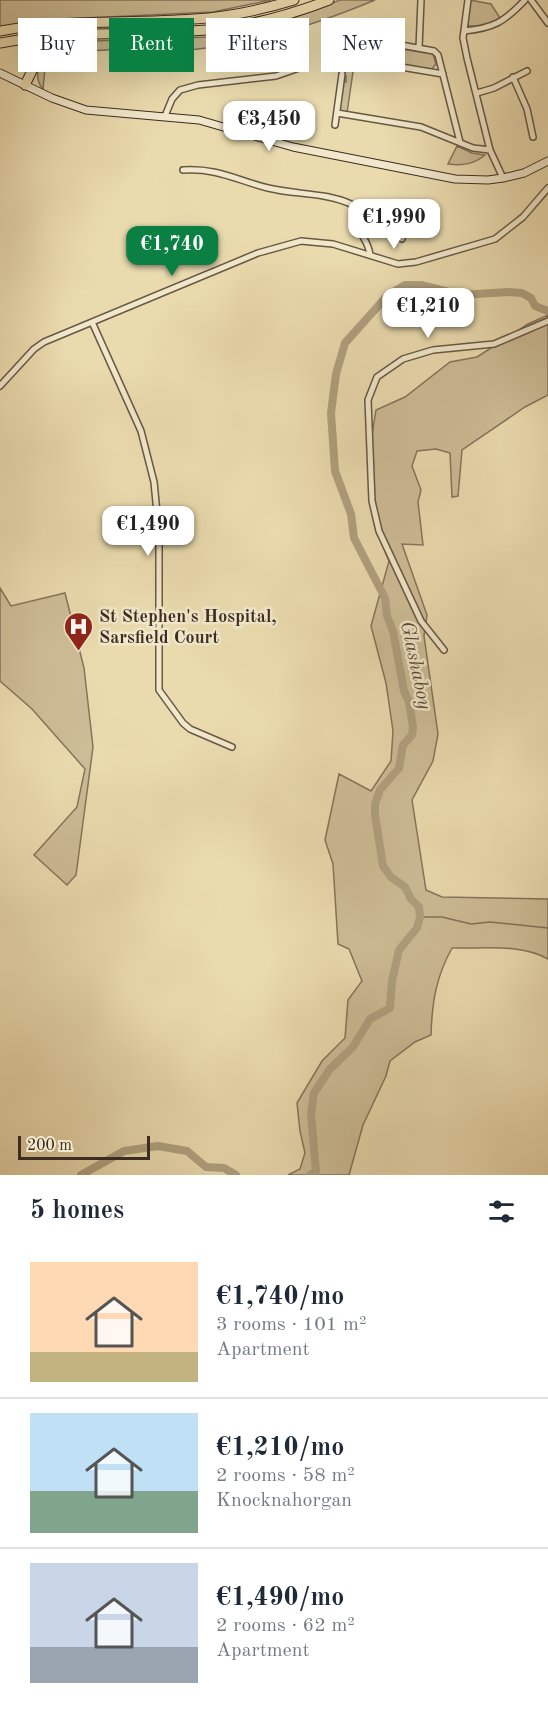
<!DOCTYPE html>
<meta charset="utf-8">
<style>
body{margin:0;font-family:"Old Standard TT",serif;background:#f2f2f3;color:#1f2937;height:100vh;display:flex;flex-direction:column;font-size:22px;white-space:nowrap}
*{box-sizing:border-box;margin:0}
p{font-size:20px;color:#747a83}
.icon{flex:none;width:33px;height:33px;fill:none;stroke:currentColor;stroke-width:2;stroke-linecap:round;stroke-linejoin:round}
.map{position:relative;height:1175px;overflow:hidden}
.side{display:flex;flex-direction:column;background:#fff;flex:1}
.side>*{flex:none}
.banner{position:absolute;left:18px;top:18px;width:513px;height:54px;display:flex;gap:12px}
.scale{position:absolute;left:18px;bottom:15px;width:132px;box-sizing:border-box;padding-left:6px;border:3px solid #3d2c21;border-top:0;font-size:16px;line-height:21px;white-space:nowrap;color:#3d2c21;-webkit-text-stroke:4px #f1e8cb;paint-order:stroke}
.price{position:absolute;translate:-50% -51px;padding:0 14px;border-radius:12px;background:#fff;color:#222;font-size:20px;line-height:39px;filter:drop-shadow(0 2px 3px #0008)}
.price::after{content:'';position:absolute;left:50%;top:36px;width:18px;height:14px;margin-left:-9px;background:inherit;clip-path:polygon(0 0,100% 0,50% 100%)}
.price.active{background:#0b8043;color:#fff}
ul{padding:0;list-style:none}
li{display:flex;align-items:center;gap:18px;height:150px;padding:0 30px}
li+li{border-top:2px solid #e0e1e3}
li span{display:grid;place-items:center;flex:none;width:168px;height:120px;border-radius:0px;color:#555}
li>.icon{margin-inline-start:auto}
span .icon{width:72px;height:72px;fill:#fffc;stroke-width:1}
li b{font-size:26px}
h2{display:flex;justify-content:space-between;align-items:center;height:72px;padding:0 30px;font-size:26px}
.tag{padding:0 21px;border-radius:0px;background:#fff;box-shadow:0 6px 24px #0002;font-size:21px;line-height:54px}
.tag.active{background:#0b8043;color:#fff}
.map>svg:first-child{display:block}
.green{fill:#cdbd97;stroke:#85745c;stroke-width:1.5}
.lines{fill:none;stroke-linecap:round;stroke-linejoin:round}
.stream{stroke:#817259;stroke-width:1.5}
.river{stroke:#afa07f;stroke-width:8}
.street-casing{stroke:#685844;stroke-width:8}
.secondary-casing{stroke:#3d2c21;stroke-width:9}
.highway-casing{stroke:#3d2c21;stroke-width:11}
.street{stroke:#f1e8cb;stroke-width:5}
.secondary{stroke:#f1e8cb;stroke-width:7}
.highway{stroke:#eadbaf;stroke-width:9}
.labels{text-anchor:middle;stroke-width:5;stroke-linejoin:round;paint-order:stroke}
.poi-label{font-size:18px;font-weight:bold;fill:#3d2c21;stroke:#f1e8cb;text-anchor:start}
.water-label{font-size:20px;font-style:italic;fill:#5a4938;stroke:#f1e8cb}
</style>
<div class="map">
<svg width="548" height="1175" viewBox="0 0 548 1175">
<rect width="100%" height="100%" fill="#eadbaf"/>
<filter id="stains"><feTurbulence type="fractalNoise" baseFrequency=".00333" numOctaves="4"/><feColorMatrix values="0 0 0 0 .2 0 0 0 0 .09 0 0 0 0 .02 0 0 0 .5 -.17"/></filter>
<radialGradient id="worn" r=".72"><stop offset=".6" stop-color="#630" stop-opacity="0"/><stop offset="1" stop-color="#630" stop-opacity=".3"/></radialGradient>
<path class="green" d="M0 0H271L213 12 65 19 0 27Z
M340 0H375C313 26 240 48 173 51L169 47 65 52 46 58 43 89C34 79 38 68 42 56L65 42 209 37 293 18Z
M470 0 491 4 500 18 488 26H469L466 22Z
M348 40 433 54 436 64 431 70 367 60 366 55 362 54 360 58H355L347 113 338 111 342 82H346V76L338 71V63H344L345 42Z
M457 146 472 153 485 155C474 164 463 166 448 164Z
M548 315V395L525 407 462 450 458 496 452 497 450 453 436 449 417 451 412 466 421 490 418 502 423 545 402 544 427 615 424 636 438 734 433 761 412 800 426 890 442 897 548 899V959C520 943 483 949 452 948 436 977 432 1002 431 1035L415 1042 390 1061 386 1076 363 1125 349 1175H288L300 1169 305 1153 300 1131 297 1103 322 1061 345 1038 348 1000 362 981 349 949 338 944 333 864 325 840 339 774 371 791 391 761 393 731 386 683 371 626 389 561 374 524 371 495V441L376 410 405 397 450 362 477 357 528 324Z
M0 588 11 606 65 593 84 668 93 747 76 875 67 885 34 855 77 807 85 769 32 709 0 681Z"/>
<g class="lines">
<path class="stream" d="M420 917H442L471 924 490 922 548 928"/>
<path class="river" d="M81 1175 124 1151 158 1146 187 1151 206 1167 224 1168 236 1175
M310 1175 316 1171 311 1114 314 1093 330 1069 353 1047 370 1019 390 1008 392 981 399 950 417 928 420 917 419 907 411 899 405 887 391 877 383 866 375 815V804L380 790 399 768 403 745 412 735 413 727 409 702 404 691 393 631 387 616 385 598 354 538 351 514 335 471 331 413 336 374 345 343 388 295 405 285H421L461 295 508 292 522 293 531 298 535 306 548 311"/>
<defs>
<path id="street" d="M468 0 463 38 467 58 490 150 503 178
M531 0 548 23
M464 31C494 28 504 22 525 0
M340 34 434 51 438 55 460 142
M419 48 421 0
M344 57 347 35
M365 61 443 74
M513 77 527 109 533 137
M477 93 494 88 527 71
M337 113 421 127 473 148 490 150
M165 116 172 99 180 90 198 85 276 76 302 67
M335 125 342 74
M183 170C218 168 236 180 268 188 296 195 326 192 353 205 371 214 384 230 402 239
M362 211C351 232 368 235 370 255
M92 322 141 431 154 482 159 533V690L183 723 190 729 232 747
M0 386 34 349 44 342 258 253 301 241 333 244 398 264 416 262 495 239 523 217 548 188
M444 650 421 621 379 531 372 501 368 400 377 377 403 359 433 350 494 344 548 321"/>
<path id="secondary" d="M0 73 52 98 86 110 199 120 293 147 455 179 488 180 503 178 524 173 548 161"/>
<path id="highway" d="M0 31C64 19 129 24 194 19 228 17 261 10 294 0
M0 43C63 31 127 35 191 31 238 29 285 17 329 0
M25 85 42 50 67 38"/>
</defs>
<use href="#street" class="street-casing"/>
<use href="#secondary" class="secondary-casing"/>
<use href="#highway" class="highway-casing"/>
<use href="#street" class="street"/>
<use href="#secondary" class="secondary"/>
<use href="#highway" class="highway"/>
</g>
<defs>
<symbol id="hospital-pin" viewBox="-11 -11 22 30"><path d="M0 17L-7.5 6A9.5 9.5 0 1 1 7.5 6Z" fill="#8f2418" stroke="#f1e8cb"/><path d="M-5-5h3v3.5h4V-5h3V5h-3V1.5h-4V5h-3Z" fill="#fff"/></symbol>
</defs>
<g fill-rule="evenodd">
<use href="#hospital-pin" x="62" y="610" width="33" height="45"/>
</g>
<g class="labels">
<g class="poi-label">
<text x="99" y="622">St Stephen's Hospital,<tspan x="99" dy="21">Sarsfield Court</tspan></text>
</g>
<g class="water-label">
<text transform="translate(417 665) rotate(78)" y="7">Glashaboy</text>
</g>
</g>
<rect width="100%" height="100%" filter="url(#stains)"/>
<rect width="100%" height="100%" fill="url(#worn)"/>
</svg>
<div class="scale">200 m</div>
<b class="price" style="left:269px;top:152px">€3,450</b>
<b class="price" style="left:394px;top:250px">€1,990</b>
<b class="price active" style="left:172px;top:277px">€1,740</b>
<b class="price" style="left:428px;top:339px">€1,210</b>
<b class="price" style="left:148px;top:557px">€1,490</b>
<div class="banner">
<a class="tag">Buy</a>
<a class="tag active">Rent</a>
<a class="tag">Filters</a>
<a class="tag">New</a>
</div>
</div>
<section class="side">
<h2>5 homes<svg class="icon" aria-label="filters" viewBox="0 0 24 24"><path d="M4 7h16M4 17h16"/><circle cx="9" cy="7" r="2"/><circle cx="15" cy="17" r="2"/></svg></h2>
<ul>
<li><span style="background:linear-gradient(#ffd9b3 75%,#c2b280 0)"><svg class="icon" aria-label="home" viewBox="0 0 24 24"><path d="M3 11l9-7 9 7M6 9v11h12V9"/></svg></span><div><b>€1,740/mo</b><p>3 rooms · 101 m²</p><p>Apartment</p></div></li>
<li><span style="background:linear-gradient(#bfe0f5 65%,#7fa58c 0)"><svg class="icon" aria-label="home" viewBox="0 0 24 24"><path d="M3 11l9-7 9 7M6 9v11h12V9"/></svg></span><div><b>€1,210/mo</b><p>2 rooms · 58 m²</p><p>Knocknahorgan</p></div></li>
<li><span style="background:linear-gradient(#c9d6e8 70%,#9aa5b1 0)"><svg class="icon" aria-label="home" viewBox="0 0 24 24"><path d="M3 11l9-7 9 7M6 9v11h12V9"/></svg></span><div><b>€1,490/mo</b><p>2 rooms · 62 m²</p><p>Apartment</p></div></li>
</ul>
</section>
